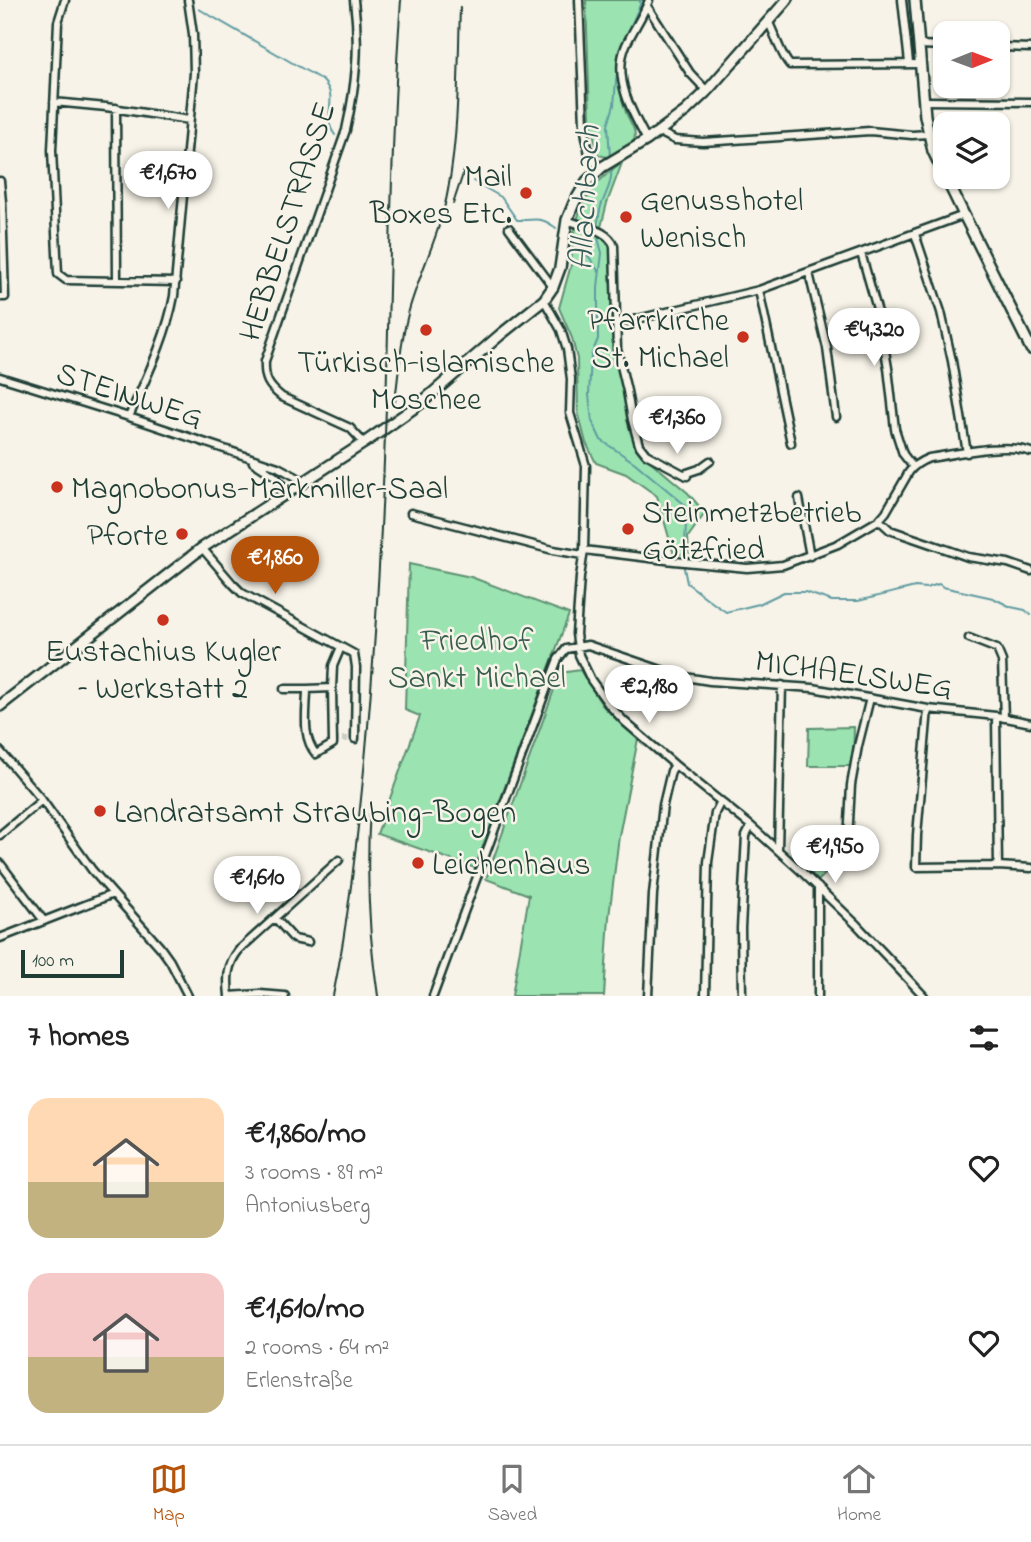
<!DOCTYPE html>
<meta charset="utf-8">
<style>
body{margin:0;font-family:"Indie Flower",sans-serif;background:#f2f2f2;color:#222;height:100vh;display:flex;flex-direction:column;font-size:26px;white-space:nowrap}
*{box-sizing:border-box;margin:0}
p{font-size:23px;color:#767676}
.icon{flex:none;width:38px;height:38px;fill:none;stroke:currentColor;stroke-width:2;stroke-linecap:round;stroke-linejoin:round}
.map{position:relative;height:996px;overflow:hidden}
.sheet{display:flex;flex-direction:column;background:#fff;flex:1}
.sheet>*{flex:none}
.needle{width:46px;rotate:89deg}
.fabs{position:absolute;left:933px;top:21px;display:grid;gap:14px}
.fabs a{display:grid;place-items:center;width:77px;height:77px;border-radius:14px;background:#fff;box-shadow:0 2px 5px #0004;font-size:35px}
.scale{position:absolute;left:21px;bottom:18px;width:103px;box-sizing:border-box;padding-left:7px;border:4px solid #1f3d34;border-top:0;font-size:19px;line-height:24px;white-space:nowrap;color:#1f3d34;-webkit-text-stroke:5px #f7f3e8;paint-order:stroke}
.price{position:absolute;translate:-50% -60px;padding:0 16px;border-radius:24px;background:#fff;color:#222;font-size:23px;line-height:46px;filter:drop-shadow(0 2px 4px #0008)}
.price::after{content:'';position:absolute;left:50%;top:42px;width:21px;height:16px;margin-left:-10px;background:inherit;clip-path:polygon(0 0,100% 0,50% 100%)}
.price.selected{background:#b45309;color:#fff}
ul{padding:0;list-style:none}
li{display:flex;align-items:center;gap:21px;height:175px;padding:0 28px}
li span{display:grid;place-items:center;flex:none;width:196px;height:140px;border-radius:21px;color:#555}
li>.icon{margin-inline-start:auto}
span .icon{width:84px;height:84px;fill:#fffc;stroke-width:1}
li b{font-size:30px}
h2{display:flex;justify-content:space-between;align-items:center;height:84px;padding:0 28px;font-size:30px}
.tabs{display:flex;justify-content:space-around;align-items:center;height:98px;border-top:2px solid #e0e0e0;background:#fff;font-size:19px;color:#767676}
.tabs a{display:grid;justify-items:center;gap:4px}
.tabs .selected{color:#b45309}
.map>svg:first-child{display:block}
.green{fill:#9be3b0;stroke:#5d9072;stroke-width:2}
.lines{fill:none;stroke-linecap:round;stroke-linejoin:round}
.stream{stroke:#609ba1;stroke-width:2}
.street-tunnel{stroke:#cccfc4;stroke-width:6;stroke-dasharray:6 3;stroke-linecap:butt}
.street-casing{stroke:#1f3d34;stroke-width:11}
.secondary-casing{stroke:#1f3d34;stroke-width:14}
.street{stroke:#f7f3e8;stroke-width:6}
.secondary{stroke:#f7f3e8;stroke-width:9}
.rail{stroke:#1f3d34;stroke-width:2}
.poi-dot{fill:#c8321e;stroke:#f7f3e8;stroke-width:2.5}
.labels{text-anchor:middle;stroke-width:5;stroke-linejoin:round;paint-order:stroke}
.poi-label{font-size:32px;fill:#1f3d34;stroke:#f7f3e8;text-anchor:start}
.street-label{font-size:32px;fill:#1f3d34;stroke:#f7f3e8}
.park-label{font-size:32px;fill:#385e4d;stroke:#f7f3e8}
.water-label{font-size:33px;font-style:italic;fill:#355c58;stroke:#f7f3e8}
</style>
<div class="map">
<svg width="1031" height="996" viewBox="0 0 1031 996">
<rect width="100%" height="100%" fill="#f7f3e8"/>
<filter id="ink" filterUnits="userSpaceOnUse"><feTurbulence type="fractalNoise" baseFrequency=".0143" numOctaves="2"/><feDisplacementMap in="SourceGraphic" scale="14" xChannelSelector="R" yChannelSelector="G"/><feConvolveMatrix kernelMatrix="1 2 1 2 8 2 1 2 1" color-interpolation-filters="sRGB"/></filter>
<g filter="url(#ink)">
<path class="green" d="M586 0H646C635 22 620 47 619 72 618 84 621 98 625 109 627 119 638 130 634 140 630 149 615 153 607 157L598 155 590 117Z
M622 163 607 203 599 235 606 239 610 246 615 351 636 446 643 455 688 493 705 513 688 537 689 553 674 555 657 496 626 474 596 463 586 443 578 412 577 359 572 338 559 308 571 265 574 232 580 210 595 185 607 174Z
M409 564 471 577 569 614 475 868 377 834 420 716 405 710Z
M580 670 603 706 638 739 619 836 609 917 604 996H512L529 895 486 879 560 673Z
M854 727 853 766H808L809 728Z
M807 833 846 835V848H839L834 856 839 862 841 872 825 874 818 881 804 865Z"/>
<g class="lines">
<path class="stream" d="M199 9 322 80C341 98 320 116 335 135
M610 158 608 125 614 105 616 81 620 51 640 5V0
M473 181 501 197 517 220C536 221 539 215 556 228
M597 229C598 221 599 213 601 206 606 192 613 182 611 167
M597 234 602 253 598 287V339L591 356 589 395 592 421 601 440 635 463 684 504 686 522 684 568 687 583 713 603 726 612 759 604 784 592H805L832 601H858L915 587 926 588 939 584 943 587 993 598 1011 607 1025 610 1031 615
M572 243 589 257 599 272"/>
<path class="street-tunnel" d="M333 739H355"/>
<defs>
<path id="street" d="M65 0 58 22 52 150 58 274 66 280 176 282
M354 0C360 46 356 85 346 130L265 361C264 379 268 386 282 397L350 428 364 443
M579 0 584 124 589 155 600 169
M902 0 909 63
M647 6 690 73 707 91
M768 21C775 34 781 56 790 65L921 64
M919 45 945 46
M998 47 1031 48
M924 101 1031 102
M54 102 106 107 189 120
M116 108 117 281
M659 132 675 140 703 142 870 131 912 135 928 134
M647 140C632 113 612 77 626 45 633 30 643 16 649 0
M0 181 2 202 5 297H0
M567 220C583 227 608 229 614 246L617 349 627 391 632 420 639 445 646 454 687 476
M509 228 553 287
M915 234 941 312 952 361 967 453
M861 253 879 316 888 368 895 429 903 454 913 467
M809 273 827 348 836 417
M759 290 791 443
M544 300 561 330 567 349 571 379 570 413 586 466 584 550 580 577 576 634 579 655 591 680 609 705 625 722 675 765 751 826 801 871 857 925 924 996
M616 322 629 321 759 290 964 215
M0 377 129 417 278 467 300 479 303 483
M129 417C146 378 166 339 174 296L194 73 193 34 188 0
M253 462 276 477 288 493
M684 474 699 469 710 461
M799 498 810 556
M411 513 553 550 583 555
M879 520 890 530 951 551 968 557 1008 563 1031 571
M202 548 232 583 242 593 354 654 356 667 355 739
M584 550 674 561 747 568 783 565 838 544 879 520 886 512 909 472C914 465 921 461 929 458 956 454 1007 442 1031 452
M969 638 997 649 1002 661 1004 718
M332 688 333 744 316 754C301 737 307 710 307 689L332 688 333 666 341 647
M284 689H307
M928 709 917 835 916 867 998 866 1031 868
M996 716 998 866
M0 751 42 800 92 870 160 947 170 961 188 996
M0 835 42 800
M778 850 782 685
M847 851H841L839 857 842 860 847 859 851 785 858 746 870 698
M0 863 44 921
M818 887V996
M275 918 294 939 308 942
M0 938 113 894
M229 996C227 978 227 965 239 950L339 860
M229 996 260 994 285 996
M433 996 548 685 558 659 566 649 588 645 679 676 710 681 813 688 928 709 996 716 1031 723
M648 996 653 894 663 805 671 771 675 765
M705 996 708 862 715 813 721 801
M742 996 741 928 746 836 751 826"/>
<path id="secondary" d="M915 0 925 116 933 151 964 215 1031 349
M0 706 202 548 364 443 421 403 500 335 544 300 553 287 560 268 567 220 574 203 587 181 602 167 647 140 686 111 707 91 787 0"/>
</defs>
<use href="#street" class="street-casing"/>
<use href="#secondary" class="secondary-casing"/>
<use href="#street" class="street"/>
<use href="#secondary" class="secondary"/>
<path class="rail" d="M453 204 464 171
M395 402C399 370 401 337 410 307 422 267 441 231 448 190 459 132 458 66 460 7
M370 807C366 872 368 932 378 996
M333 996C349 918 357 839 365 760 376 643 382 525 386 407 390 271 391 135 401 0"/>
</g>
</g>
<g class="poi-dot">
<circle cx="526" cy="193" r="7"/>
<circle cx="626" cy="217" r="7"/>
<circle cx="426" cy="330" r="7"/>
<circle cx="743" cy="337" r="7"/>
<circle cx="57" cy="487" r="7"/>
<circle cx="628" cy="529" r="7"/>
<circle cx="182" cy="534" r="7"/>
<circle cx="163" cy="620" r="7"/>
<circle cx="100" cy="811" r="7"/>
<circle cx="418" cy="863" r="7"/>
</g>
<g class="labels">
<g class="poi-label">
<text x="512" y="186" text-anchor="end">Mail<tspan x="512" dy="37">Boxes Etc.</tspan></text>
<text x="640" y="210">Genusshotel<tspan x="640" dy="37">Wenisch</tspan></text>
<text x="729" y="330" text-anchor="end">Pfarrkirche<tspan x="729" dy="37">St. Michael</tspan></text>
<text x="426" y="372" text-anchor="middle">Türkisch-islamische<tspan x="426" dy="37">Moschee</tspan></text>
<text x="71" y="498">Magnobonus-Markmiller-Saal</text>
<text x="642" y="522">Steinmetzbetrieb<tspan x="642" dy="37">Götzfried</tspan></text>
<text x="168" y="545" text-anchor="end">Pforte</text>
<text x="163" y="661" text-anchor="middle">Eustachius Kugler<tspan x="163" dy="37">– Werkstatt 2</tspan></text>
<text x="114" y="822">Landratsamt Straubing-Bogen</text>
<text x="432" y="874">Leichenhaus</text>
</g>
<g class="street-label">
<text transform="translate(286 221) rotate(-72)" y="11">HEBBELSTRASSE</text>
<text transform="translate(130 394) rotate(18)" y="11">STEINWEG</text>
<text transform="translate(854 673) rotate(8)" y="11">MICHAELSWEG</text>
</g>
<g class="park-label">
<text x="477" y="650">Friedhof<tspan x="477" dy="37">Sankt Michael</tspan></text>
</g>
<g class="water-label">
<text transform="translate(583 198) rotate(-87)" y="12">Allachbach</text>
</g>
</g>
</svg>
<div class="fabs">
<a><svg class="needle" viewBox="-14 -14 28 28"><path d="M0-13l5 13h-10z" fill="#e53935"/><path d="M0 13l5-13h-10z" fill="#767676"/></svg></a>
<a><svg class="icon" aria-label="layers" viewBox="0 0 24 24"><path d="M12 4l9 5-9 5-9-5zM3 14l9 5 9-5"/></svg></a>
</div>
<div class="scale">100 m</div>
<b class="price" style="left:168px;top:211px">€1,670</b>
<b class="price" style="left:874px;top:368px">€4,320</b>
<b class="price" style="left:677px;top:456px">€1,360</b>
<b class="price selected" style="left:275px;top:596px">€1,860</b>
<b class="price" style="left:649px;top:725px">€2,180</b>
<b class="price" style="left:835px;top:885px">€1,950</b>
<b class="price" style="left:257px;top:916px">€1,610</b>
</div>
<section class="sheet">
<h2>7 homes<svg class="icon" aria-label="filters" viewBox="0 0 24 24"><path d="M4 7h16M4 17h16"/><circle cx="9" cy="7" r="2"/><circle cx="15" cy="17" r="2"/></svg></h2>
<ul>
<li><span style="background:linear-gradient(#ffd9b3 60%,#c2b280 0)"><svg class="icon" aria-label="home" viewBox="0 0 24 24"><path d="M3 11l9-7 9 7M6 9v11h12V9"/></svg></span><div><b>€1,860/mo</b><p>3 rooms · 89 m²</p><p>Antoniusberg</p></div><svg class="icon" aria-label="heart" viewBox="0 0 24 24"><path d="M12 20l-8-8c-3-5 5-10 8-4 3-6 11-1 8 4z"/></svg></li>
<li><span style="background:linear-gradient(#f6c9c9 60%,#c2b280 0)"><svg class="icon" aria-label="home" viewBox="0 0 24 24"><path d="M3 11l9-7 9 7M6 9v11h12V9"/></svg></span><div><b>€1,610/mo</b><p>2 rooms · 64 m²</p><p>Erlenstraße</p></div><svg class="icon" aria-label="heart" viewBox="0 0 24 24"><path d="M12 20l-8-8c-3-5 5-10 8-4 3-6 11-1 8 4z"/></svg></li>
</ul>
</section>
<nav class="tabs">
<a class="selected"><svg class="icon" aria-label="map" viewBox="0 0 24 24"><path d="M3 6l6-2 6 2 6-2v14l-6 2-6-2-6 2zM9 4v14M15 6v14"/></svg>Map</a>
<a><svg class="icon" aria-label="saved" viewBox="0 0 24 24"><path d="M7 4h10v16l-5-4-5 4z"/></svg>Saved</a>
<a><svg class="icon" aria-label="home" viewBox="0 0 24 24"><path d="M3 11l9-7 9 7M6 9v11h12V9"/></svg>Home</a>
</nav>
